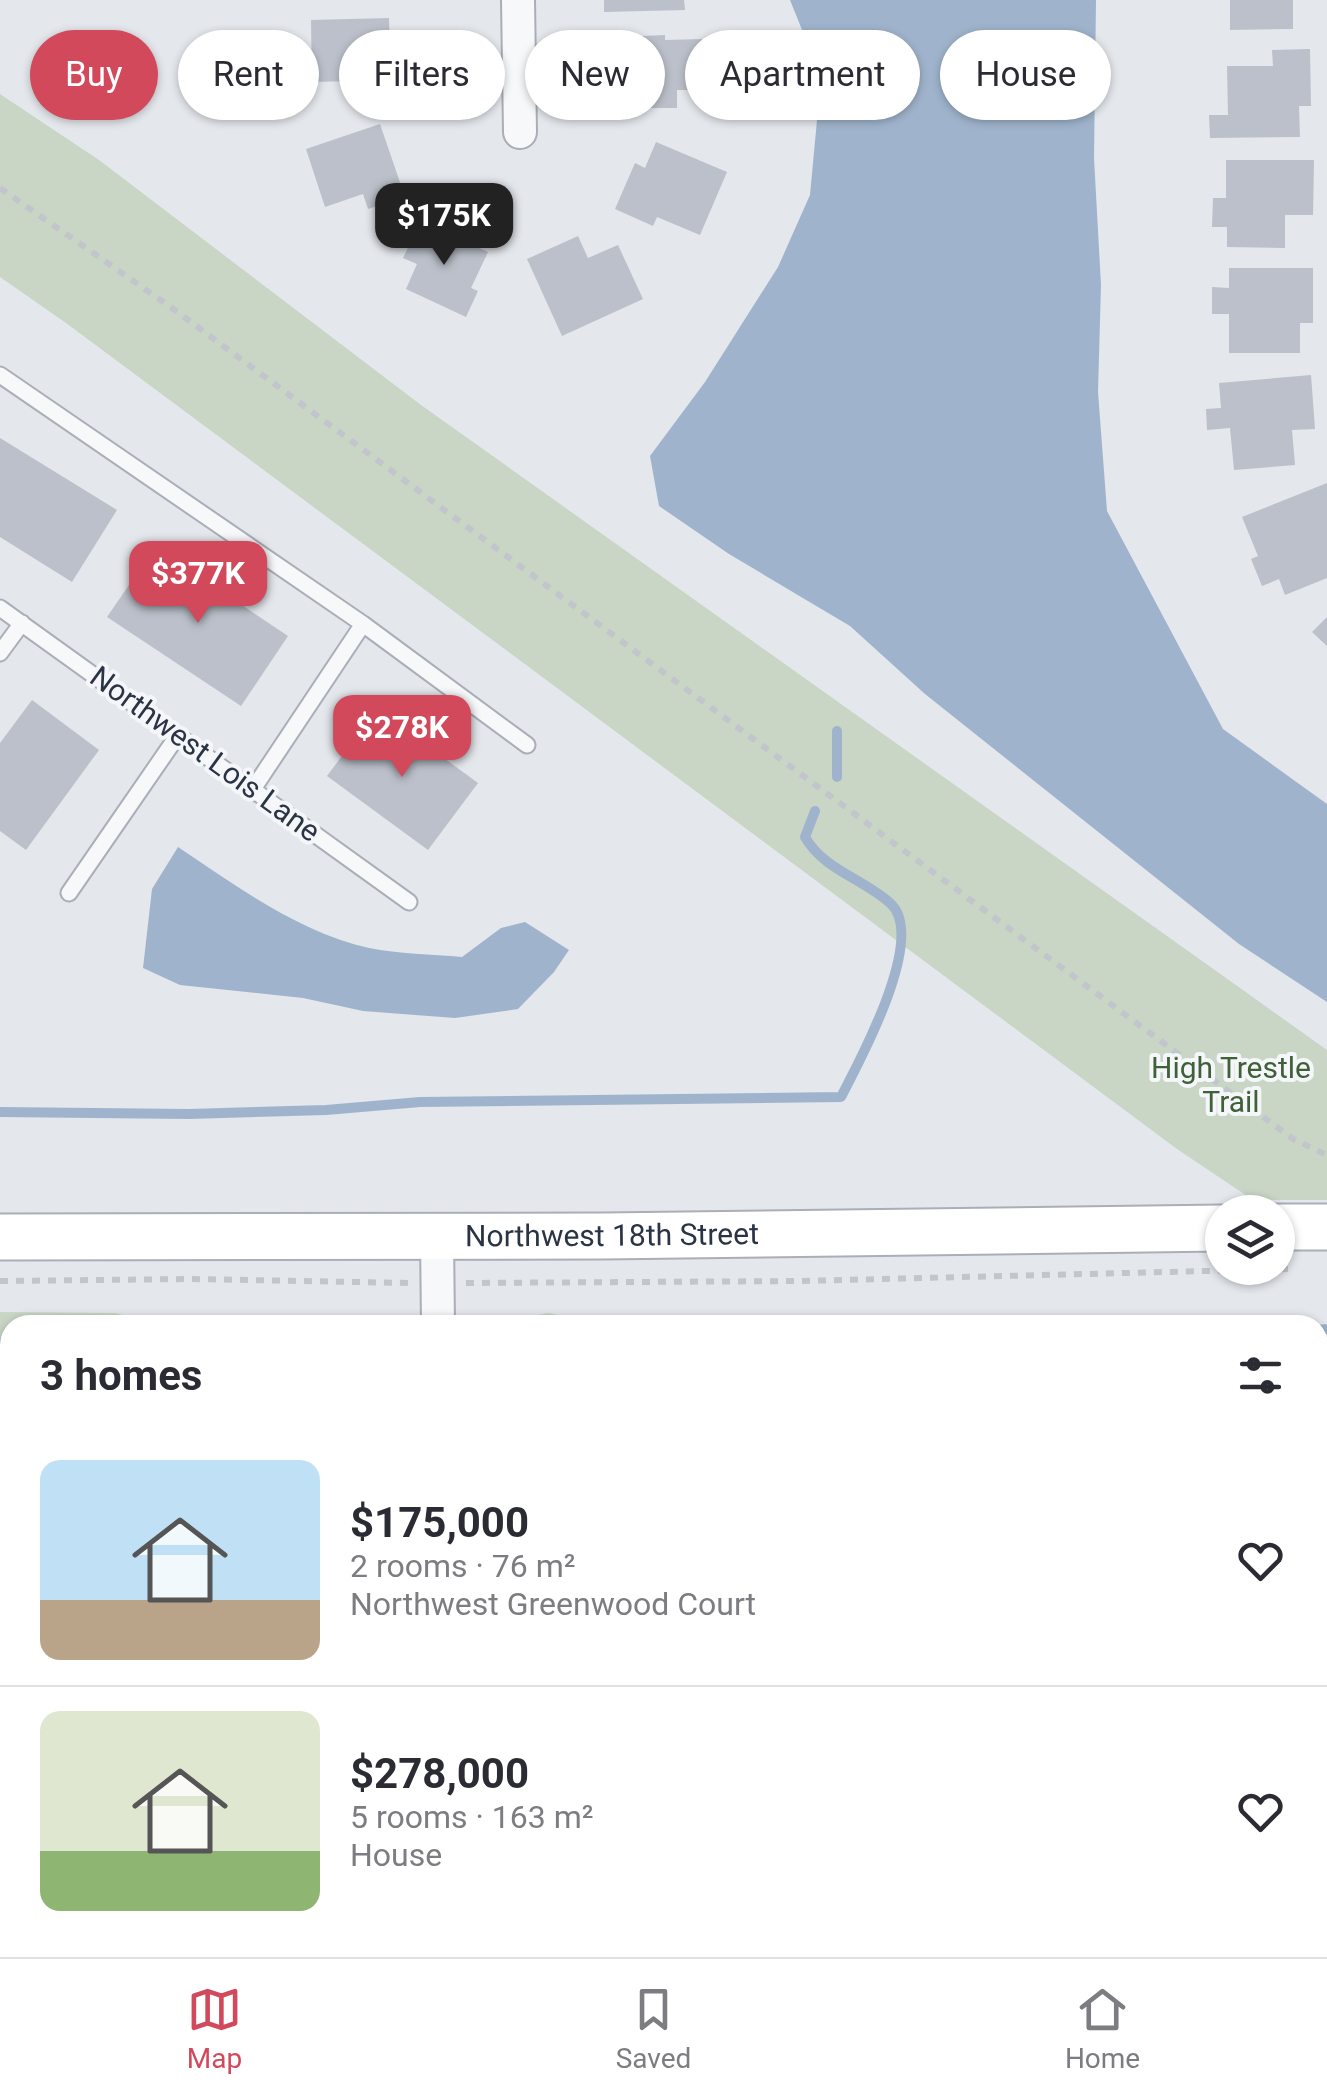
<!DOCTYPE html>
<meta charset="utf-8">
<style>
body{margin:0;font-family:Roboto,sans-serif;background:#f2f2f3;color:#2b2b33;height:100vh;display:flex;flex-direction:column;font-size:38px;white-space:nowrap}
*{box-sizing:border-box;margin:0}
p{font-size:32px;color:#7c7c81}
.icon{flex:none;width:55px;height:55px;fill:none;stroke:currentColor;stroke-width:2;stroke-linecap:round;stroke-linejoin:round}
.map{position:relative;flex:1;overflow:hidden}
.details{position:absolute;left:0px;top:1315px;width:1328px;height:642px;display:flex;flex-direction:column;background:#fff;border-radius:30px 30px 0 0;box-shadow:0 2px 8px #0004}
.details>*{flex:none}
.top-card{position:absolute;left:30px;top:30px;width:1268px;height:90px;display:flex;gap:20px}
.buttons{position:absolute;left:1205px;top:1195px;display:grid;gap:20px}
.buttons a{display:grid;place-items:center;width:90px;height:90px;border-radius:50%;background:#fff;box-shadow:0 2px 8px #0004;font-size:50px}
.price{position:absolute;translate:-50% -85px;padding:0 22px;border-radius:20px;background:#d1495b;color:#fff;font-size:32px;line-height:65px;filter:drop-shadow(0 2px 5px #0008)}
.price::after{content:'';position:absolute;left:50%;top:60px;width:30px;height:22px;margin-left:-15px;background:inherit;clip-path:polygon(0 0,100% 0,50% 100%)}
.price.selected{background:#222;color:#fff}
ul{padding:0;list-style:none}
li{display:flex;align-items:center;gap:30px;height:250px;padding:0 40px}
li+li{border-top:2px solid #e1e1e2}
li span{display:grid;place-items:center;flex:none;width:280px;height:200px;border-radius:20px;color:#555}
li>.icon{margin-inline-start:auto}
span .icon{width:120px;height:120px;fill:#fffc;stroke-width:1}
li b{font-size:42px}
h2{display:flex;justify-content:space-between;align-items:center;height:120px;padding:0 40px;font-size:42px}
.pill{padding:0 35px;border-radius:45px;background:#fff;box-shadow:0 2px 8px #0004;font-size:35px;line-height:90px}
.pill.selected{background:#d1495b;color:#fff}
.dock{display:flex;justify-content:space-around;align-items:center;height:140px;border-top:2px solid #e1e1e2;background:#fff;font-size:28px;color:#7c7c81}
.dock a{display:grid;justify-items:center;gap:5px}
.dock .selected{color:#d1495b}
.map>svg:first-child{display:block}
.green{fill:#c9d6c5}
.water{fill:#9fb4cc}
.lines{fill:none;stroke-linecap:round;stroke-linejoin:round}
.stream{stroke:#9fb4cc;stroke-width:10}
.building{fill:#bbc0ca}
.service-casing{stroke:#a9aeb7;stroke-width:19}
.minor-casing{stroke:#a9aeb7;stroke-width:36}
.secondary-casing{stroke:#a9aeb7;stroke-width:49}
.path{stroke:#c2c5cb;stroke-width:6;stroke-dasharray:8 8;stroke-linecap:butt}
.service{stroke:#f7f8fa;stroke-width:15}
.minor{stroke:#f7f8fa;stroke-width:32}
.secondary{stroke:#fff;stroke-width:45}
.labels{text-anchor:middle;stroke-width:8;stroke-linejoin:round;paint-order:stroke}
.street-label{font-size:30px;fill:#2b3445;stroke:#f4f6f9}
.park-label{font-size:30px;fill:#3f6138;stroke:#f4f6f9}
</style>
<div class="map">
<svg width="1327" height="1957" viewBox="0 0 1327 1957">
<rect width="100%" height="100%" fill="#e4e7ec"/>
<path class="green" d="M0 94 99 160 421 405 1327 1050V1200H1253L1177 1149 66 323 0 277Z
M0 1312 115 1313 161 1325H10V1373H0Z
M548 1313 606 1325H511L512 1320Z"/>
<path class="water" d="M790 0H1096L1094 158 1101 285 1098 392 1107 511 1223 729 1327 804V1002L1239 944 925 694 850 626 729 554 659 506 650 456 705 382 778 267 810 195 821 77Z
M178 847C236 886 300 933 369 948 399 954 431 954 462 957L501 928 525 922 569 950 554 972 518 1009 455 1018 363 1011 303 998 180 985 143 968 152 889Z"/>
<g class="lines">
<path class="stream" d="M837 777V731
M0 1112 189 1114 326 1110 420 1102 841 1097C860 1060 928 936 890 903 862 878 824 870 805 837L815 811
M1318 1330 1327 1329
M0 1343H10"/>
</g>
<path class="building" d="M604 0H684L685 10 604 12Z
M1230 0H1293V29L1230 30Z
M389 18 391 96 355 97V81L312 82 311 20Z
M665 35V40L702 39 703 90H677V108H638L637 55 642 54V36Z
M1310 49 1311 106H1299L1300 137 1210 138 1209 115H1228L1227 66H1273L1272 50Z
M380 124 405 197 368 209 363 194 325 207 306 149Z
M656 142 727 172 700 235 657 217 653 226 615 209 635 163 645 168Z
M1226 160H1314L1313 215H1285V248L1227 247V227H1212L1213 198H1226Z
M421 221 488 252 471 288 478 291 466 317 406 289 417 264 403 258Z
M578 236 588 258 618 245 643 299 562 336 527 259Z
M1229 268H1313V323H1300V353H1229V314H1212V287L1229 288Z
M1311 375 1315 429 1292 430 1295 465 1234 470 1230 428 1207 430 1206 409 1221 408 1219 383Z
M0 438 117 510 72 582 0 537Z
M1327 483V578L1285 595 1279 579 1262 586 1251 559 1258 556 1242 517Z
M155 547 288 636 241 706 107 617Z
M1327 617V646L1312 632Z
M32 700 99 750 26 850 0 831V743Z
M377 709 478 783 428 850 327 776Z
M1318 1443H1327V1484H1318Z
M1327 1502V1544H1318V1503Z
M1318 1794 1327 1797 1326 1836 1318 1832Z
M1318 1913H1324L1323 1951H1318Z
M52 1948H105V1957H51Z
M293 1948H341V1957H293Z
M531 1948H577V1957H531Z
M718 1948H758V1957H718Z
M858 1948H903V1957H858Z
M1011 1948H1073L1072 1957 1011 1953Z
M1166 1948H1228V1957H1166Z
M975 1950 1008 1951V1957H975Z"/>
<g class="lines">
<defs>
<path id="service" d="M0 375 363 624 527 745
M0 608 409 902
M0 653 22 623
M253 789 363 624
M69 893 178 735"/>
<path id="minor" d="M518 0 520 132
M437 1237 438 1325
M0 1627H10
M1318 1635 1327 1638
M439 1957V1948"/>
<g id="secondary">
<path d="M1278 1227H1327"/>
<path id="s1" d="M0 1237 603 1236 1222 1228"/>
</g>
</defs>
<use href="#service" class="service-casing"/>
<use href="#minor" class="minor-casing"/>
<use href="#secondary" class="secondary-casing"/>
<path class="path" d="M0 188 172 308 1293 1139 1327 1155
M0 1281 193 1279 409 1283
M466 1283 801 1281 1288 1269"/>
<use href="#service" class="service"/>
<use href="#minor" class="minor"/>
<use href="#secondary" class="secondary"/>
</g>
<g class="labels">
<g class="street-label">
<text transform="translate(205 754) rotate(36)" y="10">Northwest Lois Lane</text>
<text dy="10" stroke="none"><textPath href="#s1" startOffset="612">Northwest 18th Street</textPath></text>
</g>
<g class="park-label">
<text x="1231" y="1078">High Trestle<tspan x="1231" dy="34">Trail</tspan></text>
</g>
</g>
</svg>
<div class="buttons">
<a><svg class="icon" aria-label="layers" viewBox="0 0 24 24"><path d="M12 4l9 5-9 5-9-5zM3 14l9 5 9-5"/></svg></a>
</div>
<b class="price selected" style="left:444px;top:268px">$175K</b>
<b class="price" style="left:198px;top:626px">$377K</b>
<b class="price" style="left:402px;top:780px">$278K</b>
<div class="top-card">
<a class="pill selected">Buy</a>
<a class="pill">Rent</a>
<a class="pill">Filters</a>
<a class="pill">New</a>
<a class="pill">Apartment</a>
<a class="pill">House</a>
</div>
<section class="details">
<h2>3 homes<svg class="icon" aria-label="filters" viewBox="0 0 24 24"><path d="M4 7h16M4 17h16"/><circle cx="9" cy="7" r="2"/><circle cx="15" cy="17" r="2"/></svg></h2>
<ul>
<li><span style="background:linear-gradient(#bfe0f5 70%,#b9a48a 0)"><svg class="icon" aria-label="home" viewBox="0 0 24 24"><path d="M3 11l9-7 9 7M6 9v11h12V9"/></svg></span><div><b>$175,000</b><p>2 rooms · 76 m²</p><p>Northwest Greenwood Court</p></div><svg class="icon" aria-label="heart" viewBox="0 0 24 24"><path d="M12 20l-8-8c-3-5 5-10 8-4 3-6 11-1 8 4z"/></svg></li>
<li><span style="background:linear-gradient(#dfe7d0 70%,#8fb573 0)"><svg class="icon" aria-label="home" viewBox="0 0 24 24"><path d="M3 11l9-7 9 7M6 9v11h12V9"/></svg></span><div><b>$278,000</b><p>5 rooms · 163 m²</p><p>House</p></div><svg class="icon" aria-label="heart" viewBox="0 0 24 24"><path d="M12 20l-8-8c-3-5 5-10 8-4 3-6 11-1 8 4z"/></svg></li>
</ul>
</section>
</div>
<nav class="dock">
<a class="selected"><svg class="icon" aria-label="map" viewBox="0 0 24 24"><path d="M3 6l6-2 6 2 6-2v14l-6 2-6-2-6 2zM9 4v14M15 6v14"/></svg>Map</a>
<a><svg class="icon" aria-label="saved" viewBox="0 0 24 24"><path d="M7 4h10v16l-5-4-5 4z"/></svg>Saved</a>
<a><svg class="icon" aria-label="home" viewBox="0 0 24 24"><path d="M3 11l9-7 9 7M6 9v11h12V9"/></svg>Home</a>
</nav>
